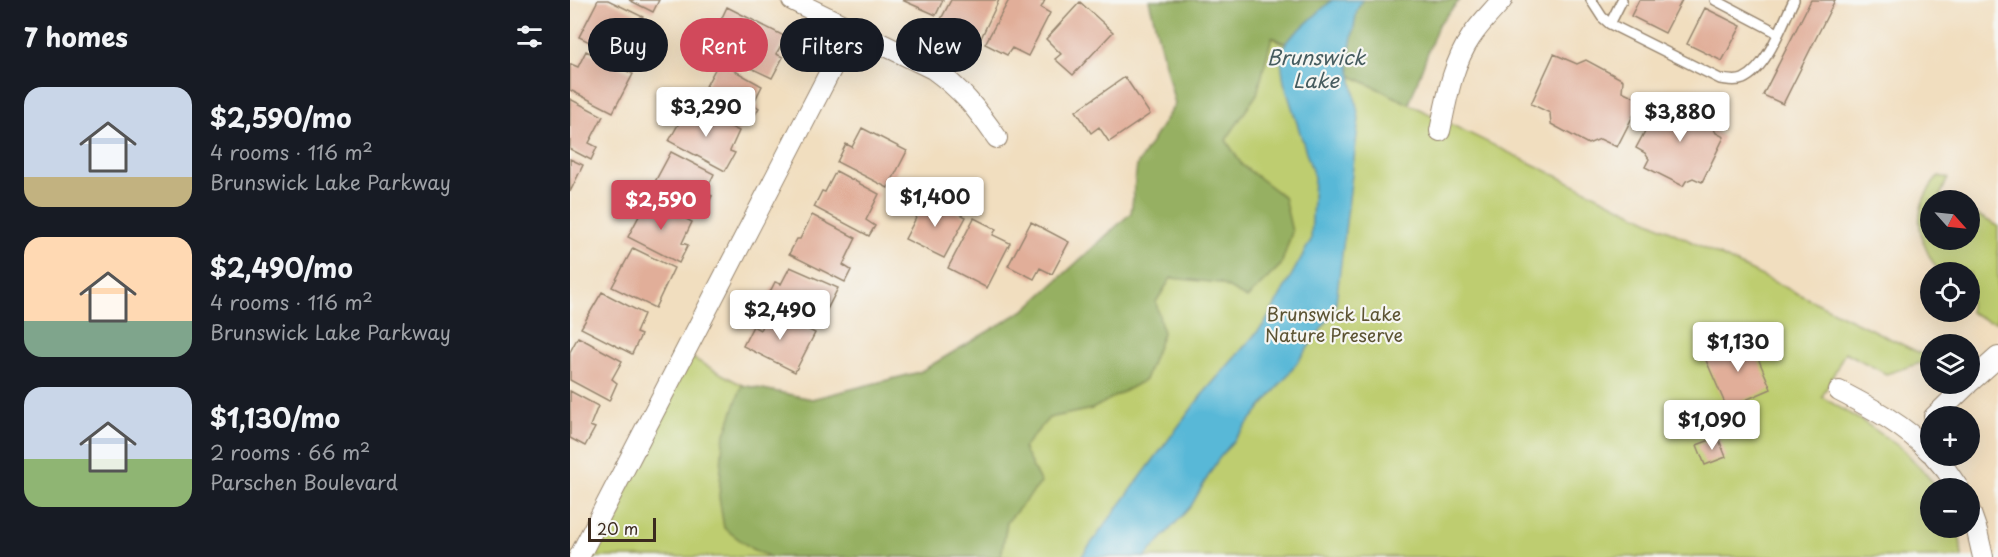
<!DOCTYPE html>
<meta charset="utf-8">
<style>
body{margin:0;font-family:"Playpen Sans",sans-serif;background:#242831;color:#f1f3f6;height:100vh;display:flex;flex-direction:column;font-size:22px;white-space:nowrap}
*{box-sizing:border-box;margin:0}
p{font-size:20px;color:#9ea1a6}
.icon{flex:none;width:33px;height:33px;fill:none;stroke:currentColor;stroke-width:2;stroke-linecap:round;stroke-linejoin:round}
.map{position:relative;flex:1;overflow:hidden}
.side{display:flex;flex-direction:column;background:#171b24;width:570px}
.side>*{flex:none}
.top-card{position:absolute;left:18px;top:18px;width:570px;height:54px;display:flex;gap:12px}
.needle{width:39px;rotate:117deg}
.tools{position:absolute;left:1350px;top:190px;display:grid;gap:12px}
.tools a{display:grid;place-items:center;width:60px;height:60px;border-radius:50%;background:#171b24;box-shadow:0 6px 24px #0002;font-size:30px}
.scale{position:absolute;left:18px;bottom:15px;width:68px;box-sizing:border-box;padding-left:6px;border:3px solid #3b2a1e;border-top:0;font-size:16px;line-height:21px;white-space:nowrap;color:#3b2a1e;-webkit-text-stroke:4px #f6f6f2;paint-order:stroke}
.price{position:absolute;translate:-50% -51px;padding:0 14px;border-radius:6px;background:#fff;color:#222;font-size:20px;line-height:39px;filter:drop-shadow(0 2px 3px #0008)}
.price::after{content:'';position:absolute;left:50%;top:36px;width:18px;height:14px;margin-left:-9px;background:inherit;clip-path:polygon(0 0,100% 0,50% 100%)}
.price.active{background:#d1495b;color:#fff}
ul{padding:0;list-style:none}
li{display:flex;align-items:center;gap:18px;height:150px;padding:0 24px}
li span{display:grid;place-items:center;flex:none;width:168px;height:120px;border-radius:18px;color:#555}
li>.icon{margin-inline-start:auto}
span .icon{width:72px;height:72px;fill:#fffc;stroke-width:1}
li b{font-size:26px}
h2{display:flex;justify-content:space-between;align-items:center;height:72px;padding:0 24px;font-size:26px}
.tag{padding:0 21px;border-radius:27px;background:#171b24;box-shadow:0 6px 24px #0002;font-size:21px;line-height:54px}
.tag.active{background:#d1495b;color:#fff}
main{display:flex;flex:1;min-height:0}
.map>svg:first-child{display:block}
.green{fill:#becd6f;stroke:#7c7c46;stroke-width:1.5}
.forest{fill:#96b062;stroke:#686d40;stroke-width:1.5}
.water{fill:#59b8d7;stroke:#4a717a;stroke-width:1.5}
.building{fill:#e1ae99}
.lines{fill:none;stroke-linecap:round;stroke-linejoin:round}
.service-casing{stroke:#96846e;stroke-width:12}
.minor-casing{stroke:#96846e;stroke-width:22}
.service{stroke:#fff;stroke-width:9}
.minor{stroke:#fff;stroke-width:20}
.labels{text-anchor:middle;stroke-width:4.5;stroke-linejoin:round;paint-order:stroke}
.park-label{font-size:18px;fill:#5c5332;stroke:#f6f6f2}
.water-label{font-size:20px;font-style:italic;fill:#465c5f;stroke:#f6f6f2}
</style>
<main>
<section class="side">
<h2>7 homes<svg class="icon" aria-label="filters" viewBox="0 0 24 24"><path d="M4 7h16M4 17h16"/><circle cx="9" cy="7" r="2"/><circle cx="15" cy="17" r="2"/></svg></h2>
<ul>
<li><span style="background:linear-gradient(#c9d6e8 75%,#c2b280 0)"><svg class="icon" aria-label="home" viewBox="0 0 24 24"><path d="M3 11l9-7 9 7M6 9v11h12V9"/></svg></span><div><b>$2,590/mo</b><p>4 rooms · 116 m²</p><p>Brunswick Lake Parkway</p></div></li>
<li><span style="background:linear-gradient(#ffd9b3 70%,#7fa58c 0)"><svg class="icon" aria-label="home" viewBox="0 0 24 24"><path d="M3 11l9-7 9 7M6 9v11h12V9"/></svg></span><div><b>$2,490/mo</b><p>4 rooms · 116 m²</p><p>Brunswick Lake Parkway</p></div></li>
<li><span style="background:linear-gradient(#c9d6e8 60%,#8fb573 0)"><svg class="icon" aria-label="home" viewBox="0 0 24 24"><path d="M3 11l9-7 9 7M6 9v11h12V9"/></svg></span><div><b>$1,130/mo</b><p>2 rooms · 66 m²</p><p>Parschen Boulevard</p></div></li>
</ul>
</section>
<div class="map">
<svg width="1428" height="557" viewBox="0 0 1428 557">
<rect width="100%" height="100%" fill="#f6f6f2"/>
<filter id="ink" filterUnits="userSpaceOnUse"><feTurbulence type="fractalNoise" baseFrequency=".0167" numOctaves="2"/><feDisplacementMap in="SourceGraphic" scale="12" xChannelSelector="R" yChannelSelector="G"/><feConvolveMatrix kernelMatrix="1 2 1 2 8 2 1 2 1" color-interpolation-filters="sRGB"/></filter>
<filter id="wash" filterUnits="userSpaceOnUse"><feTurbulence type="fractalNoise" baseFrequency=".008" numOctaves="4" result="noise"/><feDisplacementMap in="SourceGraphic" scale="24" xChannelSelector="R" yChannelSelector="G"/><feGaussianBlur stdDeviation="1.35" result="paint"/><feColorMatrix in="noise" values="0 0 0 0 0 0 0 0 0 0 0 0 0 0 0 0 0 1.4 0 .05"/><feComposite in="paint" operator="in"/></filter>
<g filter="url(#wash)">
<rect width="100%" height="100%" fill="#f1debf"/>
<path class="green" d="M604 0H626L1360 358V360L1316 374 1275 352 1252 397 1295 423 1334 450 1369 489H1360V528H1389L1392 557H9L115 354 172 385 242 399 350 372 456 309 561 213 624 103Z
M1369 176 1378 178 1370 196 1379 201H1360V240H1400V211L1428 226V322L1418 321 1400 312V273H1370C1346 239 1340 208 1369 176Z"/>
<path class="forest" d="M579 0H890L868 25 839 104 702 37 687 94 656 140 672 165 714 197 722 232 711 265 677 298 650 283 601 278 586 302 593 333 575 380 522 409 479 418 453 448 471 483 437 522 431 557H200L182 549 154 528 149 497 153 440 172 385 242 399 350 372 456 309 561 213 567 165 605 104Z"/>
<path class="water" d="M762 0H792L787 10 778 59 789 119 765 310 721 371 647 461 621 506 575 557H511L631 396 695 323 741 240 744 177 714 82 710 54 717 41Z"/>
<g id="blocks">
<path class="building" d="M28 0H38L73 17 59 44 70 49 63 63 9 37Z
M59 0H89L83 12Z
M332 0H373L366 15Z
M381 0H429L411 38 391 28 388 33 369 23Z
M439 0H475L471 8 480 13 458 56 442 48 437 55 415 44Z
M1069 0H1112L1095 33 1061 16Z
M1241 0H1265L1213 104 1193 95Z
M510 2 543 32 503 75 485 59 491 54 476 39Z
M157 7 216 37 206 54 213 57 202 78 151 54 163 31 149 24Z
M1135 8 1171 26 1152 61 1117 44Z
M16 51 63 74 43 112 0 90V66L1 64 8 67Z
M984 54 1007 64 1016 60 1053 80 1052 91 1071 100 1047 147 1030 139 1018 144 981 124 980 113 961 104Z
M149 62 192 86 183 104 189 108 179 125 129 99Z
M555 77 580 114 539 142 529 127 521 133 506 111Z
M0 99 33 116 19 143 27 147 21 160 0 149Z
M1108 101 1146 121 1143 127 1146 133 1154 137 1132 182 1123 178 1116 181 1113 186 1075 167 1079 159 1075 153 1066 148 1089 105 1098 110Z
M119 105 169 131 160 151 165 153 155 171 99 141Z
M292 128 337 151 318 188 267 162 276 144 282 147Z
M101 152 144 174 135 193 142 196 132 216 80 191Z
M0 159 13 165 0 192Z
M266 171 309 194 296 220 305 226 299 236 244 207 252 191 255 192Z
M357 197 396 217 374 258 335 239Z
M78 199 122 222 112 243 118 245 109 263 58 237Z
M242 215 286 238 273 265 281 270 275 282 219 254 227 239H230Z
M404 218 426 229 423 235 440 243 417 288 378 268Z
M461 222 499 242 482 274 470 268 464 279 438 266Z
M63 248 104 268 85 308 42 287Z
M220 267 268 288 249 325 196 300 205 282 211 284Z
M32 292 74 314 66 333 71 335 62 354 11 328Z
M200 310 245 333 225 372 173 346 183 326 190 330Z
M8 337 52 361 42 379 47 383 39 401 0 380V352Z
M1180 339 1201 389 1157 408 1135 358Z
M0 391 28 406 20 426 25 428 15 446 0 438Z
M1148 437 1156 457 1135 465 1127 445Z"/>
</g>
</g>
<g filter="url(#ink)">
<use href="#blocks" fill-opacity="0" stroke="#96846e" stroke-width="1.5"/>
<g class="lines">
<defs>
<path id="service" d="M1021 0 1032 17 1040 24 1150 79C1158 80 1166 82 1173 79 1197 69 1213 22 1224 0
M1145 0 1208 33
M1040 24 1052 0"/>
<path id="minor" d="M222 0 363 69C391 89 407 109 427 138
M870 131C877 98 882 65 901 37 910 23 922 12 932 0
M1400 382 1428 357
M1269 391C1302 408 1334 425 1360 452
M1364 417 1398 384
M1364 456 1376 470 1389 489
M1400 511 1407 531 1413 557
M9 557 282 29"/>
</defs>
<use href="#service" class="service-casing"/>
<use href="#minor" class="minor-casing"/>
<use href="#service" class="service"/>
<use href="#minor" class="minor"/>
</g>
</g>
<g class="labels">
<g class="park-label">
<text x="764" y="321">Brunswick Lake<tspan x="764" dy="21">Nature Preserve</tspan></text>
</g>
<g class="water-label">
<text x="746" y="65">Brunswick<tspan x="746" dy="23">Lake</tspan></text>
</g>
</g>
</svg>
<div class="tools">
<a><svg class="needle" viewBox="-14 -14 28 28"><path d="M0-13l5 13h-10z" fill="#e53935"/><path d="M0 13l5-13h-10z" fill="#9ea1a6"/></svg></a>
<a><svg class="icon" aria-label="locate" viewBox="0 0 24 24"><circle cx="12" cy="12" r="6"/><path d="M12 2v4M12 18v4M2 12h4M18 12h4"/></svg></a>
<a><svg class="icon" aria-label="layers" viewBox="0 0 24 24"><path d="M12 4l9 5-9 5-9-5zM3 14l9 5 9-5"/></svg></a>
<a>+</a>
<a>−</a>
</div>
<div class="scale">20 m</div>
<b class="price" style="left:136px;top:138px">$3,290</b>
<b class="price" style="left:1110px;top:143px">$3,880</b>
<b class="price" style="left:365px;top:228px">$1,400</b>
<b class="price active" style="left:91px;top:231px">$2,590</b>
<b class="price" style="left:210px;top:341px">$2,490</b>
<b class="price" style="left:1168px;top:373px">$1,130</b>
<b class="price" style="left:1142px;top:451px">$1,090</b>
<div class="top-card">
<a class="tag">Buy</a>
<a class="tag active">Rent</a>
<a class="tag">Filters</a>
<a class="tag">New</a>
</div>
</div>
</main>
